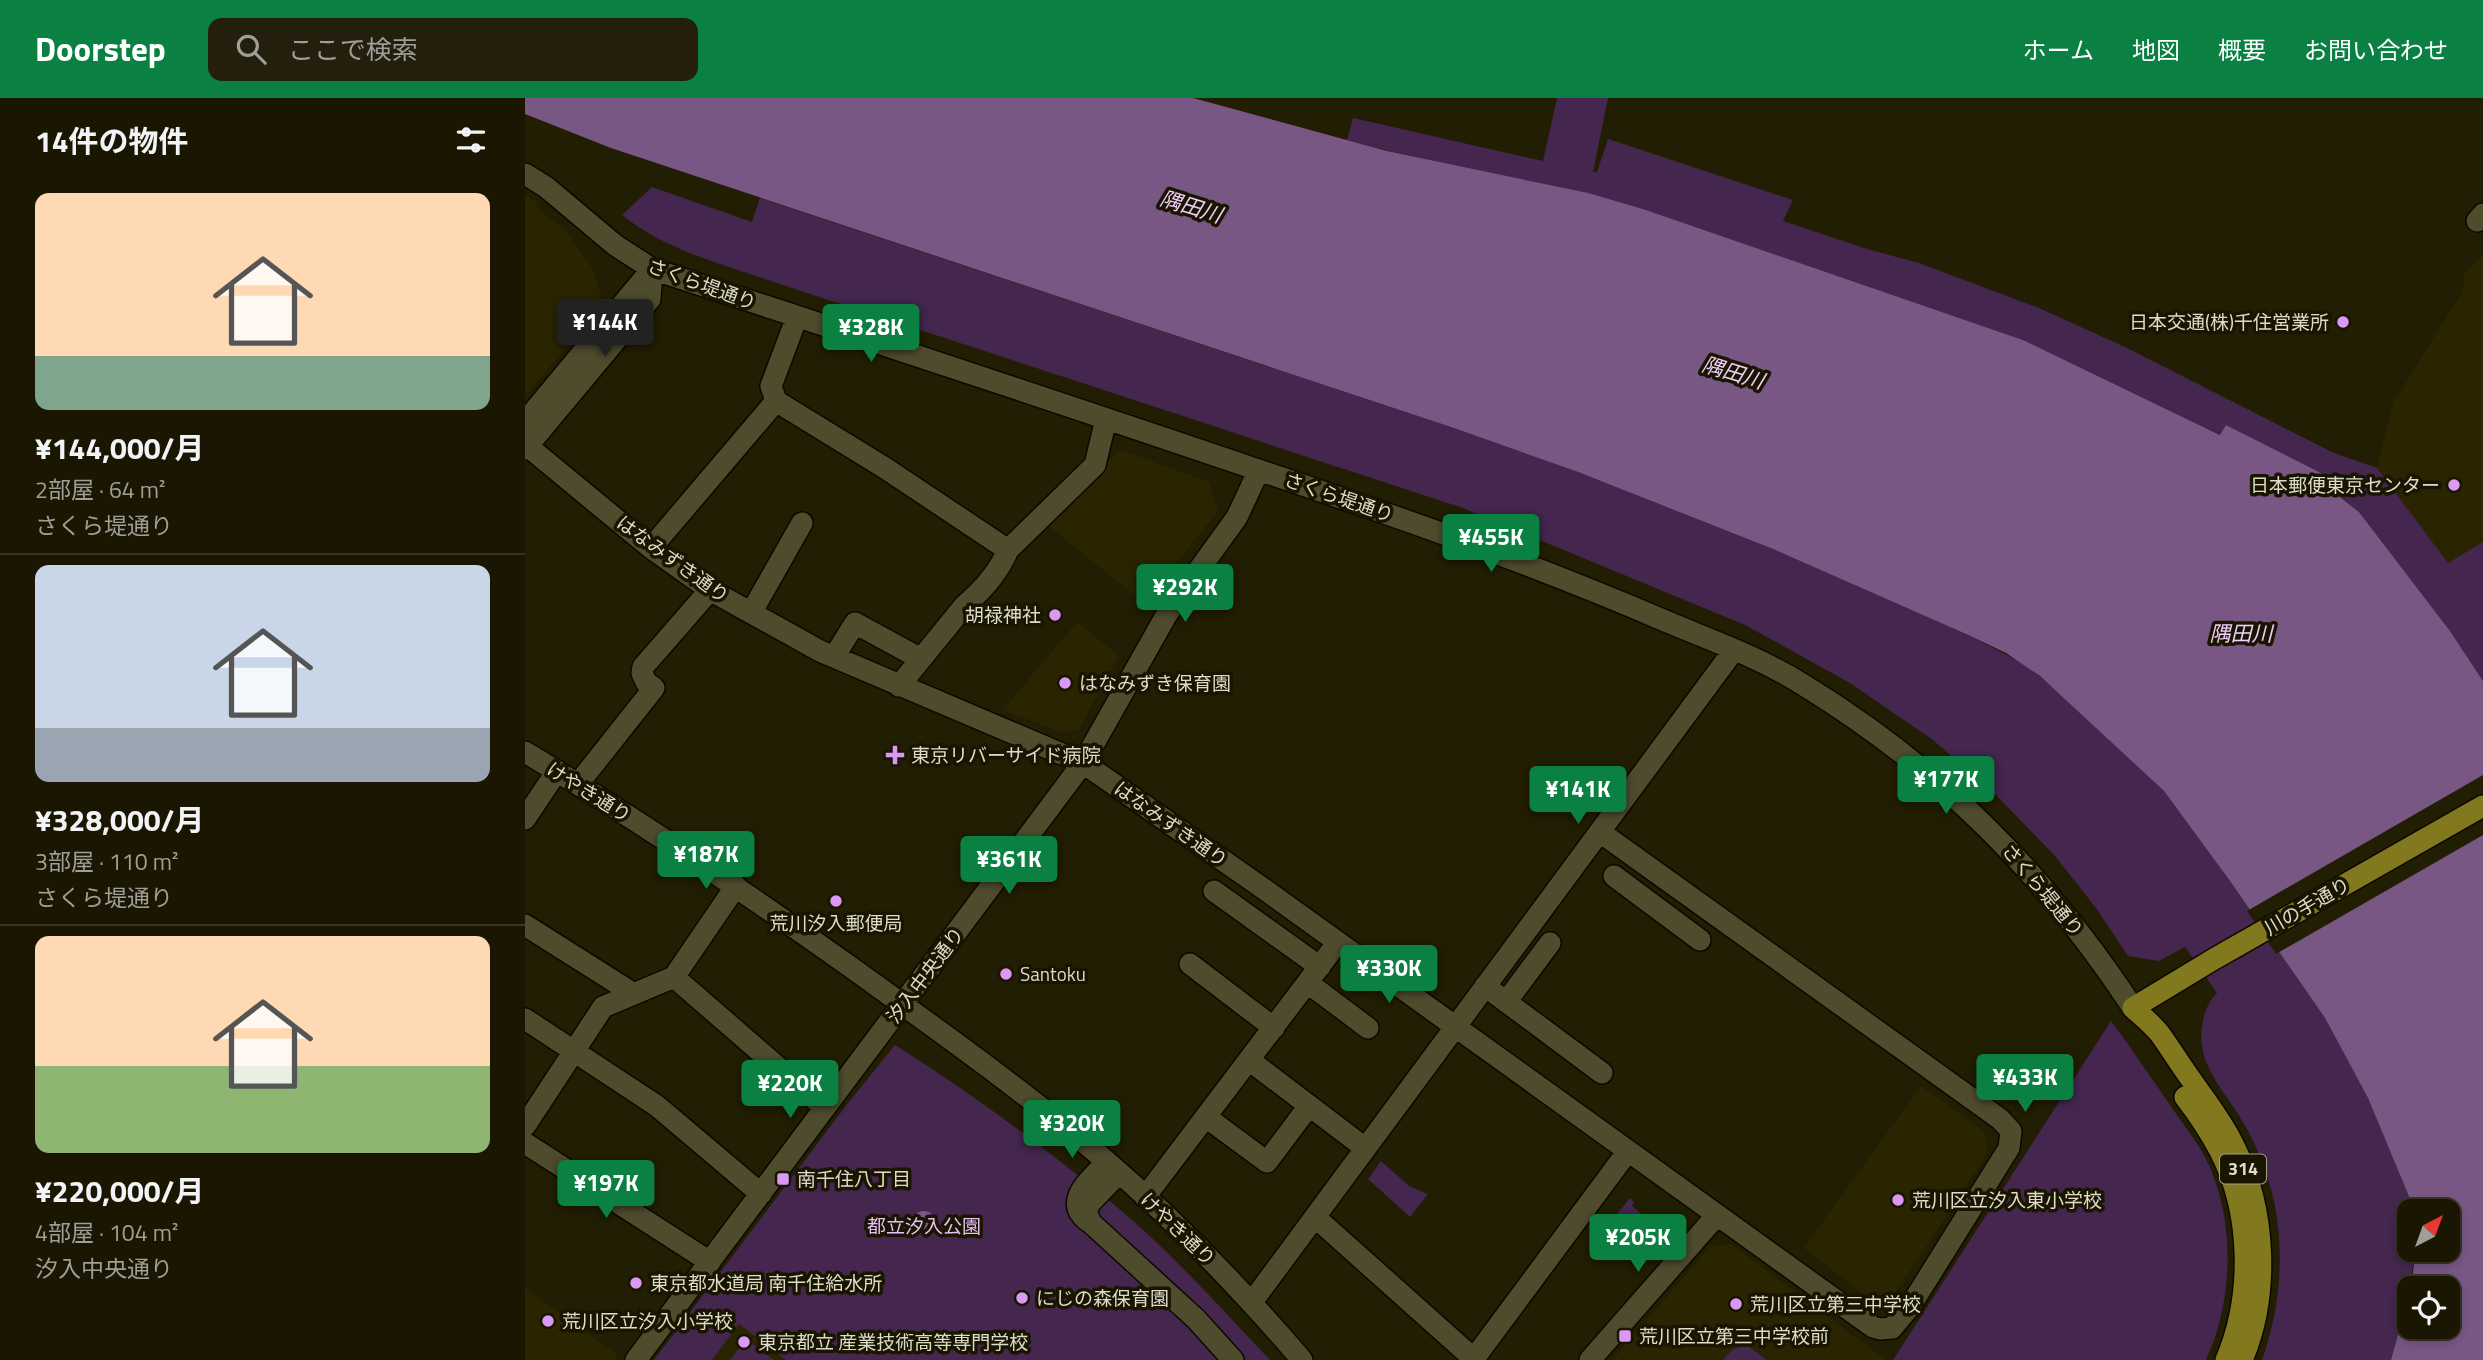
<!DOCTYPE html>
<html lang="ja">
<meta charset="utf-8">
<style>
body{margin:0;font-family:"Titillium Web","Noto Sans JP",sans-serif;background:#231f0c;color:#f1f3f6;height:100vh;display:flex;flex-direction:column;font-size:26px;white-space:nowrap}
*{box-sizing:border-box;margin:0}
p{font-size:23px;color:#9f9f99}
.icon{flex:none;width:38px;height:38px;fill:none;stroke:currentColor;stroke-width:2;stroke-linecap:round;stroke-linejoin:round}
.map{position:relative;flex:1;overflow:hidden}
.drawer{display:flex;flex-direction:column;background:#1a1602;width:525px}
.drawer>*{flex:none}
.needle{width:46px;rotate:41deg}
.tools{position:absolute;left:1872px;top:1101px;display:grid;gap:14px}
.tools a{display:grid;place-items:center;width:63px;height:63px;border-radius:14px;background:#1a1602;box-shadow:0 4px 10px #0003,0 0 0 2px #383524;font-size:35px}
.price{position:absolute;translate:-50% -60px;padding:0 16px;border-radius:7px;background:#0b8043;color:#fff;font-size:23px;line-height:46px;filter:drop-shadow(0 2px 4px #0008)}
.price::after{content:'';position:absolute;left:50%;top:42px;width:21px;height:16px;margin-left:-10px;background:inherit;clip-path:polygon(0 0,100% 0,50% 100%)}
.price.on{background:#222;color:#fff}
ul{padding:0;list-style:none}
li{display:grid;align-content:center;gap:14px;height:371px;padding:0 35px}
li+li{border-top:2px solid #383524}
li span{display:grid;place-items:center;height:217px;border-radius:14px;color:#555}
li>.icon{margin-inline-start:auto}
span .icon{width:126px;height:126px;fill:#fffc;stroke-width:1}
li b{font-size:30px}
h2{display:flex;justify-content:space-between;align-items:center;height:84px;padding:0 35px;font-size:30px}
header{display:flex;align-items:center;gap:42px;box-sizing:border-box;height:98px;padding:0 35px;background:#0b8043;color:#fff}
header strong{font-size:33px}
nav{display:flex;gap:38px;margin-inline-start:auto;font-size:24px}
.search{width:490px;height:63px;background:#231f0c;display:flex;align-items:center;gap:18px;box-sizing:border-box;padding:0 24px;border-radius:14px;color:#9f9f99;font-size:26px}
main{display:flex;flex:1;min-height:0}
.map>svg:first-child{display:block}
.built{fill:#2a2500}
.green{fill:#44264f}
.water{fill:#785784}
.pier{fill:#221e03}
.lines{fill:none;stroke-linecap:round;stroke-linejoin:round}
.minor-casing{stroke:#0c0800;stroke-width:24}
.major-casing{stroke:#0c0800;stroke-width:24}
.minor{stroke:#4f4c2e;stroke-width:21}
.major{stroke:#82781e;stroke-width:21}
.poi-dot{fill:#db99f5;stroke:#191500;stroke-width:2.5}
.labels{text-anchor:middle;stroke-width:7;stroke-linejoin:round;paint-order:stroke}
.shield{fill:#191500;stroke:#a2a08d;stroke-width:2}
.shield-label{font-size:18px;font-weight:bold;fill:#dddbca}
.street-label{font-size:19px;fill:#dddbca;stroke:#191500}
.poi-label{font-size:19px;fill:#dddbca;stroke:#191500;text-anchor:start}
.park-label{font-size:19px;fill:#e8bff8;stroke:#191500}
.water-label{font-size:21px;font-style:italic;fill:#edcffa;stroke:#191500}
</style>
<header>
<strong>Doorstep</strong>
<div class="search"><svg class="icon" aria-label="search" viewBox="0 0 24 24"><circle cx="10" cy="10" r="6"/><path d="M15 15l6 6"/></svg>ここで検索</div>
<nav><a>ホーム</a><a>地図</a><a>概要</a><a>お問い合わせ</a></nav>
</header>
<main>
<section class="drawer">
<h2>14件の物件<svg class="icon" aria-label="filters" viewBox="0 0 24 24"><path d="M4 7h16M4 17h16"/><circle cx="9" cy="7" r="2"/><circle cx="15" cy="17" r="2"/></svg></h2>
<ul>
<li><span style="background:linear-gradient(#ffd9b3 75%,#7fa58c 0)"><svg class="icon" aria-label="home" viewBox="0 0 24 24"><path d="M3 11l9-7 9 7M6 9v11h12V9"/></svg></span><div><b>¥144,000/月</b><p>2部屋 · 64 m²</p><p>さくら堤通り</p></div></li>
<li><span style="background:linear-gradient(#c9d6e8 75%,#9aa5b1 0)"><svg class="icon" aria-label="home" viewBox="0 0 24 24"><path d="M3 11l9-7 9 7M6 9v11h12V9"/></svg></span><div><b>¥328,000/月</b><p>3部屋 · 110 m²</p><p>さくら堤通り</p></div></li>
<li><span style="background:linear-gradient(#ffd9b3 60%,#8fb573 0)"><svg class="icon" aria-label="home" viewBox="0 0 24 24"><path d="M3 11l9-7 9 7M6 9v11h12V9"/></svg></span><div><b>¥220,000/月</b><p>4部屋 · 104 m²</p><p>汐入中央通り</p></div></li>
</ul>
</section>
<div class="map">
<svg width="1958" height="1262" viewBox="0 0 1958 1262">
<rect width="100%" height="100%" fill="#221e03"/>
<path class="built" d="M0 97 12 105V110L26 122 38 129 67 170 79 206 0 298Z
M1958 156V444L1923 466 1852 370 1870 297 1874 296 1937 194 1940 175Z
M596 352 684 384 693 413 653 463 629 499 617 488 609 497 520 425Z
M552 524 594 558 554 631 539 635 478 612Z
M1396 988 1460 1034 1463 1055 1367 1200 1349 1204 1279 1150Z
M1206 1146 1361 1262H1087L1185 1149Z
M0 1190 93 1257 89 1262H0Z
M214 1225 261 1262H187Z"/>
<path class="green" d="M1032 0H1083L1068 74H1072L1083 41 1268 102 1258 123 1342 151 1394 165 1514 210 1602 250 1809 355 1852 370 1923 465 1958 444V583L1925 533 1834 414 1812 397 1792 387 1798 376 1701 327 1696 337 1498 242 1118 111C1020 82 920 69 822 42L828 20 1018 63Z
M127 89 227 124 235 100 923 328 1053 374 1248 451 1441 536 1501 567 1531 592 1639 693 1705 783 1800 920 1843 1000 1890 1113H1885V1152H1891L1878 1226 1866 1262H1737C1755 1211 1760 1157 1749 1103 1743 1076 1732 1048 1718 1024 1700 993 1671 967 1677 928 1679 915 1683 904 1692 895L1660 849 1634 863 1603 858 1571 810 1530 758 1468 694 1408 642 1325 585 1220 527 935 409 249 184C197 166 140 152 97 117Z
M1586 923C1607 951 1627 981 1647 1010 1658 1026 1671 1042 1680 1059 1711 1120 1709 1201 1681 1262H1368Z
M370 947C446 995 517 1047 586 1104 644 1152 694 1208 745 1262H261L214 1226 187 1262H129L323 1005Z
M856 1063 884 1088 903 1096 885 1119 843 1081Z
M1105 1100 1109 1104 1107 1108 1139 1135 1124 1153 1087 1122Z
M221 1241 249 1262H205Z
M1220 1246 1242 1262H1198L1207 1252Z"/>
<path class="water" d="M0 0H668L862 53 1063 95 1118 111 1498 242 1695 337 1701 327 1798 376 1793 387 1812 397 1834 414 1925 533 1958 583V1262H1866L1885 1194V1228H1923V1190H1886L1891 1152H1923V1113H1890L1843 1000 1800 920 1705 783 1639 693 1515 578 1481 555 1441 536 1248 451 1053 374 923 328 86 50 0 16Z
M388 1124a11 11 0 1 1 22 0a11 11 0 1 1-22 0Z"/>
<path class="pier" d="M1958 677V737L1751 856 1722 813Z"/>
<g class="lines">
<defs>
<path id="minor" d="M0 76 21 89 90 147 127 171C367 249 606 328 845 410 944 444 1042 481 1138 522 1185 542 1234 559 1277 586 1416 671 1518 774 1608 910
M1952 123 1958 116
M272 219 246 288 251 303 360 370 483 452
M0 324 127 171
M0 346 126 450 185 492 295 553 558 665 577 678 739 791 1348 1229 1355 1231 1367 1230 1386 1207 1484 1050 1486 1033 1475 1021 1075 734
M0 351 125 201 127 171
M126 450 251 303
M226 515 277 425
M309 559 330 525 396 561
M374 588 440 507C458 492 474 473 483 452L570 367 581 321
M0 654C112 721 220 794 327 870 413 932 499 993 580 1062 651 1123 716 1191 777 1262
M53 686 129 590 121 584 117 575 118 569 185 492
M0 721 32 673
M1089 778 1175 842
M689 793 795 869
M0 827 109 896
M665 866 749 930
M149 879 300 1010
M783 885 843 930
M960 888 1077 975
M981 904 1025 845
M0 921 132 1008 236 1096
M724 962 840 1050
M681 1019 742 1064 784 1008
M0 1028 78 909 149 879 211 788
M0 1045 185 1164
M582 1064C566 1081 534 1105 566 1125L561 1113 565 1105 594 1075
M620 1099 813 844
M790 1119 949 1261
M566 1125 671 1221 708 1262
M727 1204 1209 552
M111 1262 558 665 642 516 712 419 734 372
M948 1262 1103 1053
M1065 1262 1192 1117"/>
<path id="major" d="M1608 910 1689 861 1958 708
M1608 910C1617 918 1627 926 1635 936 1645 950 1655 966 1665 980 1680 1002 1698 1024 1709 1048 1741 1111 1745 1197 1717 1262
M1660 999C1673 1016 1685 1034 1695 1053 1727 1116 1728 1198 1701 1262"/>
</defs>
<use href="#minor" class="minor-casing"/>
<use href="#major" class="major-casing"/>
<use href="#minor" class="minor"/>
<use href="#major" class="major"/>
</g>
<g class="poi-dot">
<circle cx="1818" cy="224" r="7"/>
<circle cx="1929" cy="387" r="7"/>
<circle cx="530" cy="517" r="7"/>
<circle cx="540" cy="585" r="7"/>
<path d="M366.5 646.5h7v7h7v7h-7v7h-7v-7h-7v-7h7z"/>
<circle cx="311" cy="803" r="7"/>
<circle cx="481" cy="876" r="7"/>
<rect x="251" y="1074" width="14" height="14" rx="3.5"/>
<circle cx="1373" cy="1102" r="7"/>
<circle cx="111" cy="1185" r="7"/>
<circle cx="497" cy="1200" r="7"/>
<circle cx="1211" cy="1206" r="7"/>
<circle cx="23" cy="1223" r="7"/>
<rect x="1093" y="1231" width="14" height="14" rx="3.5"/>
<circle cx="219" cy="1244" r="7"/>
</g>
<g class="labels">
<rect class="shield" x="1695" y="1056.5" width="46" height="29" rx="5"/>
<g class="shield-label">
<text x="1718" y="1077">314</text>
</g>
<g class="street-label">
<text transform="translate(177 186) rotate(20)" y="7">さくら堤通り</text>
<text transform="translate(814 399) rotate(19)" y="7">さくら堤通り</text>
<text transform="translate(148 461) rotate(36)" y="7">はなみずき通り</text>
<text transform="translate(64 694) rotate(32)" y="7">けやき通り</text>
<text transform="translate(646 726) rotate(35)" y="7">はなみずき通り</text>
<text transform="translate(1518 792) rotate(50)" y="7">さくら堤通り</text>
<text transform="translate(1782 808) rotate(-30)" y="7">川の手通り</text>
<text transform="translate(400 877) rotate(-53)" y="7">汐入中央通り</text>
<text transform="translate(653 1131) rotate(44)" y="7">けやき通り</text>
</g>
<g class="poi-label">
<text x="1804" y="231" text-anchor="end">日本交通(株)千住営業所</text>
<text x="1915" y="394" text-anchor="end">日本郵便東京センター</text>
<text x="516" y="524" text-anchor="end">胡禄神社</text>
<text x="554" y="592">はなみずき保育園</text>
<text x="386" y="664">東京リバーサイド病院</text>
<text x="311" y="832" text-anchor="middle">荒川汐入郵便局</text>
<text x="495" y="883">Santoku</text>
<text x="272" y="1088">南千住八丁目</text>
<text x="1387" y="1109">荒川区立汐入東小学校</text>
<text x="125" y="1192">東京都水道局 南千住給水所</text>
<text x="511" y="1207">にじの森保育園</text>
<text x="1225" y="1213">荒川区立第三中学校</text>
<text x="37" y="1230">荒川区立汐入小学校</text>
<text x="1114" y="1245">荒川区立第三中学校前</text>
<text x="233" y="1251">東京都立 産業技術高等専門学校</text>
</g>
<g class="park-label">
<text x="399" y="1135">都立汐入公園</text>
</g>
<g class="water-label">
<text transform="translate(666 109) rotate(17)" y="7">隅田川</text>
<text transform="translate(1208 275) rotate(17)" y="7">隅田川</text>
<text x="1716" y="543">隅田川</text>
</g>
</g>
</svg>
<div class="tools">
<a><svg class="needle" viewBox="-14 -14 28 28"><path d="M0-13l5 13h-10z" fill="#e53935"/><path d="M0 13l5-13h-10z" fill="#9f9f99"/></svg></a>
<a><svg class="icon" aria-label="locate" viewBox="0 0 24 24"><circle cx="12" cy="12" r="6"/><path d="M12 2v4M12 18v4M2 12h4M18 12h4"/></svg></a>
</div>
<b class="price on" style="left:80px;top:261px">¥144K</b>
<b class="price" style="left:346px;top:266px">¥328K</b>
<b class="price" style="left:966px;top:476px">¥455K</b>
<b class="price" style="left:660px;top:526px">¥292K</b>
<b class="price" style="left:1421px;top:718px">¥177K</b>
<b class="price" style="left:1053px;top:728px">¥141K</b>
<b class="price" style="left:181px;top:793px">¥187K</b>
<b class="price" style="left:484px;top:798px">¥361K</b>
<b class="price" style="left:864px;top:907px">¥330K</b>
<b class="price" style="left:1500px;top:1016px">¥433K</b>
<b class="price" style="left:265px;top:1022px">¥220K</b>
<b class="price" style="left:547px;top:1062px">¥320K</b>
<b class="price" style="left:81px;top:1122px">¥197K</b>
<b class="price" style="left:1113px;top:1176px">¥205K</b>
</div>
</main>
